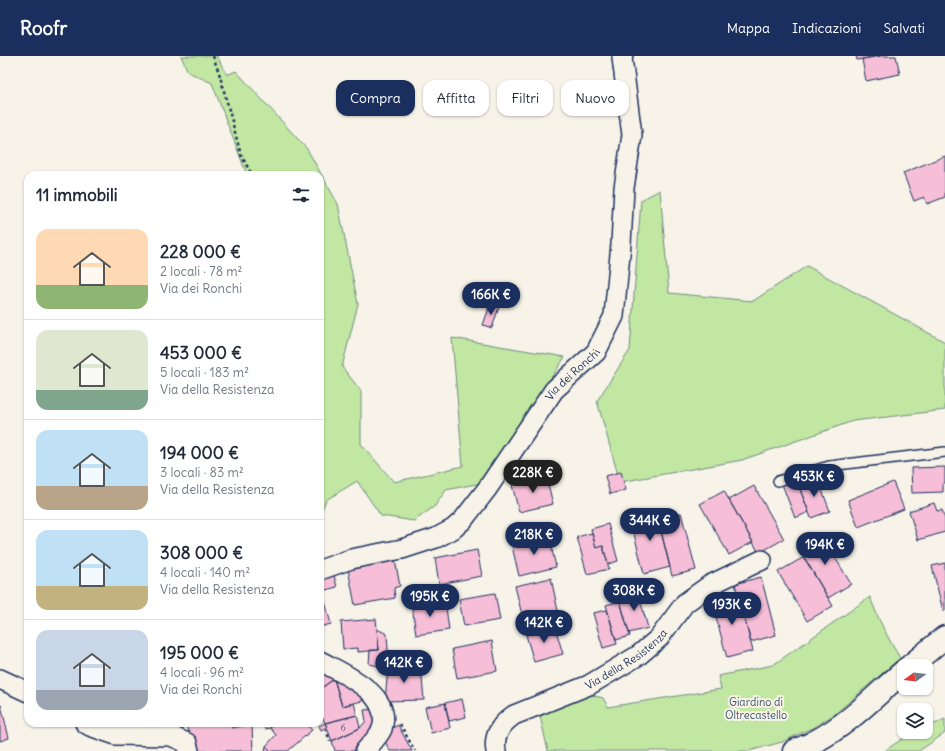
<!DOCTYPE html>
<html lang="it">
<meta charset="utf-8">
<style>
body{margin:0;font-family:Delius,sans-serif;background:#f2f2f3;color:#1f2937;height:100vh;display:flex;flex-direction:column;font-size:15px;white-space:nowrap}
*{box-sizing:border-box;margin:0}
p{font-size:13px;color:#747a83}
.icon{flex:none;width:22px;height:22px;fill:none;stroke:currentColor;stroke-width:2;stroke-linecap:round;stroke-linejoin:round}
.map{position:relative;flex:1;overflow:hidden}
.side{position:absolute;left:24px;top:115px;width:300px;height:556px;display:flex;flex-direction:column;background:#fff;border-radius:12px;box-shadow:0 1px 3px #0004}
.side>*{flex:none}
.banner{position:absolute;left:336px;top:24px;width:380px;height:36px;display:flex;gap:8px}
.needle{width:26px;rotate:255deg}
.buttons{position:absolute;left:897px;top:603px;display:grid;gap:8px}
.buttons a{display:grid;place-items:center;width:36px;height:36px;border-radius:8px;background:#fff;box-shadow:0 1px 3px #0004;font-size:20px}
.price{position:absolute;translate:-50% -34px;padding:0 9px;border-radius:14px;background:#1b2f5e;color:#fff;font-size:13px;line-height:26px;filter:drop-shadow(0 1px 2px #0008)}
.price::after{content:'';position:absolute;left:50%;top:24px;width:12px;height:9px;margin-left:-6px;background:inherit;clip-path:polygon(0 0,100% 0,50% 100%)}
.price.current{background:#222;color:#fff}
ul{padding:0;list-style:none}
li{display:flex;align-items:center;gap:12px;height:100px;padding:0 12px}
li+li{border-top:1px solid #e0e1e3}
li span{display:grid;place-items:center;flex:none;width:112px;height:80px;border-radius:12px;color:#555}
li>.icon{margin-inline-start:auto}
span .icon{width:48px;height:48px;fill:#fffc;stroke-width:1}
li b{font-size:17px}
h2{display:flex;justify-content:space-between;align-items:center;height:48px;padding:0 12px;font-size:17px}
.pill{padding:0 14px;border-radius:12px;background:#fff;box-shadow:0 1px 3px #0004;font-size:14px;line-height:36px}
.pill.current{background:#1b2f5e;color:#fff}
header{display:flex;align-items:center;gap:24px;box-sizing:border-box;height:56px;padding:0 20px;background:#1b2f5e;color:#fff}
header strong{font-size:19px}
nav{display:flex;gap:22px;margin-inline-start:auto;font-size:14px}
.map>svg:first-child{display:block}
.green{fill:#c2e7a2;stroke:#6e8b80}
.building{fill:#f6bfd7;stroke:#1b2f5e}
.lines{fill:none;stroke-linecap:round;stroke-linejoin:round}
.lane-casing{stroke:#1b2f5e;stroke-width:12}
.street-casing{stroke:#1b2f5e;stroke-width:22}
.secondary-casing{stroke:#1b2f5e;stroke-width:25}
.path{stroke:#1b2f5e;stroke-width:2.5;stroke-dasharray:3 3;stroke-linecap:butt}
.lane{stroke:#f7f3e8;stroke-width:9}
.street{stroke:#f7f3e8;stroke-width:19}
.secondary{stroke:#f7f3e8;stroke-width:22}
.labels{text-anchor:middle;stroke-width:4;stroke-linejoin:round;paint-order:stroke}
.number-label{font-size:9px;fill:#52537c}
.street-label{font-size:11px;fill:#1b2f5e;stroke:#f7f3e8}
.park-label{font-size:11px;fill:#3c546c;stroke:#f7f3e8}
</style>
<header>
<strong>Roofr</strong>
<nav><a>Mappa</a><a>Indicazioni</a><a>Salvati</a></nav>
</header>
<div class="map">
<svg width="945" height="695" viewBox="0 0 945 695">
<rect width="100%" height="100%" fill="#f7f3e8"/>
<filter id="ink" filterUnits="userSpaceOnUse"><feTurbulence type="fractalNoise" baseFrequency=".025" numOctaves="2"/><feDisplacementMap in="SourceGraphic" scale="8" xChannelSelector="R" yChannelSelector="G"/><feConvolveMatrix kernelMatrix="1 2 1 2 8 2 1 2 1" color-interpolation-filters="sRGB"/></filter>
<g filter="url(#ink)">
<path class="green" d="M181 0H217L227 19 236 15 307 93 338 148 358 248 342 311 361 335V388L394 426 463 410 452 282 565 301 481 427 446 434 435 450 414 465 381 460 357 425 326 444 320 459V119H247L212 27 188 16Z
M660 134 669 237 753 245 807 210 945 286V354L853 365 742 404 620 426 597 345 630 294 641 144Z
M870 541C878 563 888 582 900 602L835 658 814 671 782 686 749 695H548L540 660 583 641 592 639 603 642 608 651 721 633 718 620 773 609Z
M945 663V677L919 695H885C896 686 912 676 926 676V672Z"/>
<path class="building" d="M856 0H880L857 4Z
M880 0H896L900 18 866 25 862 3Z
M945 100V141L927 148 924 141 914 145 903 117Z
M490 249 499 251 492 272 483 269Z
M945 411V427H943V436L912 437 911 412Z
M621 416 626 434 610 438 605 420Z
M546 420 553 448 519 456 512 429Z
M817 421 830 455 811 462 798 428Z
M796 423 809 456 795 462 782 428Z
M893 426 904 453 858 471 848 444Z
M754 430 784 483 759 497 729 444Z
M724 435 753 486 729 499 700 448Z
M934 447 937 455 942 454 945 463V476L918 484 909 455Z
M656 455 670 511 644 518 630 462Z
M681 457 696 514 672 520 658 463Z
M608 468 618 505 608 508 603 490 596 492 591 473Z
M592 477 596 492 603 490 609 513 587 518 577 481Z
M821 478 851 528 828 542 798 491Z
M549 481 556 511 519 520 512 490Z
M477 494 482 520 439 528 435 502Z
M804 501 833 550 807 565 778 516Z
M395 504 400 530 394 532 395 542 355 549 348 513Z
M945 507V555H943L932 510Z
M332 512 337 531 322 535 331 568 320 571V521Z
M761 521 776 579 751 586 735 528Z
M551 522 558 555 523 563 515 530Z
M638 536 648 572 629 577 619 541Z
M495 537 500 564 464 570 459 543Z
M738 539 753 595 727 602 712 546Z
M445 544 449 574 416 579 412 549Z
M620 545 630 580 616 584 606 549Z
M607 554 617 588 603 592 593 557Z
M376 563 379 594 358 596V592L343 593 341 566Z
M555 571 563 598 534 606 526 579Z
M377 573 387 578 388 594 383 611 369 608 370 594H379Z
M492 585 497 615 457 622 452 593Z
M320 610 334 623 320 633Z
M388 611H421L424 644 385 645Z
M334 623 342 650 354 647 357 659 325 667 320 655V633Z
M334 623 343 624 370 643 342 650Z
M462 643 466 661 449 665 445 647Z
M445 647 450 672 431 677 425 651Z
M0 649H1L9 682 0 685Z
M378 653 376 675 358 695H335L332 685 360 672 366 665 364 654Z
M357 659 360 672 332 685 325 667Z
M185 667H230L232 672 252 668 253 695H196Z
M263 667H275L270 672 265 673Z
M275 667H305L312 674 288 695H271L266 690 276 679 270 672Z
M325 667 327 671 321 674 319 670Z
M398 669 412 695H390L381 678Z
M266 690 271 695H265Z"/>
<g class="lines">
<defs>
<path id="lane" d="M778 425 829 410 945 396
M171 680 176 669 175 667"/>
<g id="street">
<path id="s1" d="M320 514 351 503 402 493 436 482 453 473 463 464 487 433 554 334 596 296 614 260 621 188 624 132 632 79 622 2 623 0"/>
<path d="M320 605C344 618 393 638 382 673 379 680 370 689 365 695"/>
<path d="M0 623 28 636"/>
<path d="M85 667 90 670 116 679 171 680 187 687 189 695"/>
<path id="s2" d="M496 695C493 679 501 668 514 659L589 629 639 599 659 582 685 547 710 529 762 504"/>
</g>
<path id="secondary" d="M910 610 945 581
M794 695C801 692 808 690 814 686 848 669 876 639 904 615"/>
</defs>
<use href="#lane" class="lane-casing"/>
<use href="#street" class="street-casing"/>
<use href="#secondary" class="secondary-casing"/>
<path class="path" d="M213 0 220 20 241 99 252 119
M400 668 415 695
M327 673 326 674 330 685"/>
<use href="#lane" class="lane"/>
<use href="#street" class="street"/>
<use href="#secondary" class="secondary"/>
</g>
</g>
<g class="labels">
<g class="number-label">
<text x="343" y="675">6</text>
</g>
<g class="street-label">
<text dy="4" stroke="none"><textPath href="#s1" startOffset="336">Via dei Ronchi</textPath></text>
<text dy="4" stroke="none"><textPath href="#s2" startOffset="169">Via della Resistenza</textPath></text>
</g>
<g class="park-label">
<text x="756" y="650">Giardino di<tspan x="756" dy="13">Oltrecastello</tspan></text>
</g>
</g>
</svg>
<div class="buttons">
<a><svg class="needle" viewBox="-14 -14 28 28"><path d="M0-13l5 13h-10z" fill="#e53935"/><path d="M0 13l5-13h-10z" fill="#747a83"/></svg></a>
<a><svg class="icon" aria-label="layers" viewBox="0 0 24 24"><path d="M12 4l9 5-9 5-9-5zM3 14l9 5 9-5"/></svg></a>
</div>
<b class="price" style="left:491px;top:260px">166K €</b>
<b class="price current" style="left:533px;top:438px">228K €</b>
<b class="price" style="left:814px;top:442px">453K €</b>
<b class="price" style="left:650px;top:486px">344K €</b>
<b class="price" style="left:534px;top:500px">218K €</b>
<b class="price" style="left:825px;top:510px">194K €</b>
<b class="price" style="left:634px;top:556px">308K €</b>
<b class="price" style="left:430px;top:562px">195K €</b>
<b class="price" style="left:732px;top:570px">193K €</b>
<b class="price" style="left:544px;top:588px">142K €</b>
<b class="price" style="left:404px;top:628px">142K €</b>
<div class="banner">
<a class="pill current">Compra</a>
<a class="pill">Affitta</a>
<a class="pill">Filtri</a>
<a class="pill">Nuovo</a>
</div>
<section class="side">
<h2>11 immobili<svg class="icon" aria-label="filters" viewBox="0 0 24 24"><path d="M4 7h16M4 17h16"/><circle cx="9" cy="7" r="2"/><circle cx="15" cy="17" r="2"/></svg></h2>
<ul>
<li><span style="background:linear-gradient(#ffd9b3 70%,#8fb573 0)"><svg class="icon" aria-label="home" viewBox="0 0 24 24"><path d="M3 11l9-7 9 7M6 9v11h12V9"/></svg></span><div><b>228 000 €</b><p>2 locali · 78 m²</p><p>Via dei Ronchi</p></div></li>
<li><span style="background:linear-gradient(#dfe7d0 75%,#7fa58c 0)"><svg class="icon" aria-label="home" viewBox="0 0 24 24"><path d="M3 11l9-7 9 7M6 9v11h12V9"/></svg></span><div><b>453 000 €</b><p>5 locali · 183 m²</p><p>Via della Resistenza</p></div></li>
<li><span style="background:linear-gradient(#bfe0f5 70%,#b9a48a 0)"><svg class="icon" aria-label="home" viewBox="0 0 24 24"><path d="M3 11l9-7 9 7M6 9v11h12V9"/></svg></span><div><b>194 000 €</b><p>3 locali · 83 m²</p><p>Via della Resistenza</p></div></li>
<li><span style="background:linear-gradient(#bfe0f5 70%,#c2b280 0)"><svg class="icon" aria-label="home" viewBox="0 0 24 24"><path d="M3 11l9-7 9 7M6 9v11h12V9"/></svg></span><div><b>308 000 €</b><p>4 locali · 140 m²</p><p>Via della Resistenza</p></div></li>
<li><span style="background:linear-gradient(#c9d6e8 75%,#9aa5b1 0)"><svg class="icon" aria-label="home" viewBox="0 0 24 24"><path d="M3 11l9-7 9 7M6 9v11h12V9"/></svg></span><div><b>195 000 €</b><p>4 locali · 96 m²</p><p>Via dei Ronchi</p></div></li>
</ul>
</section>
</div>
